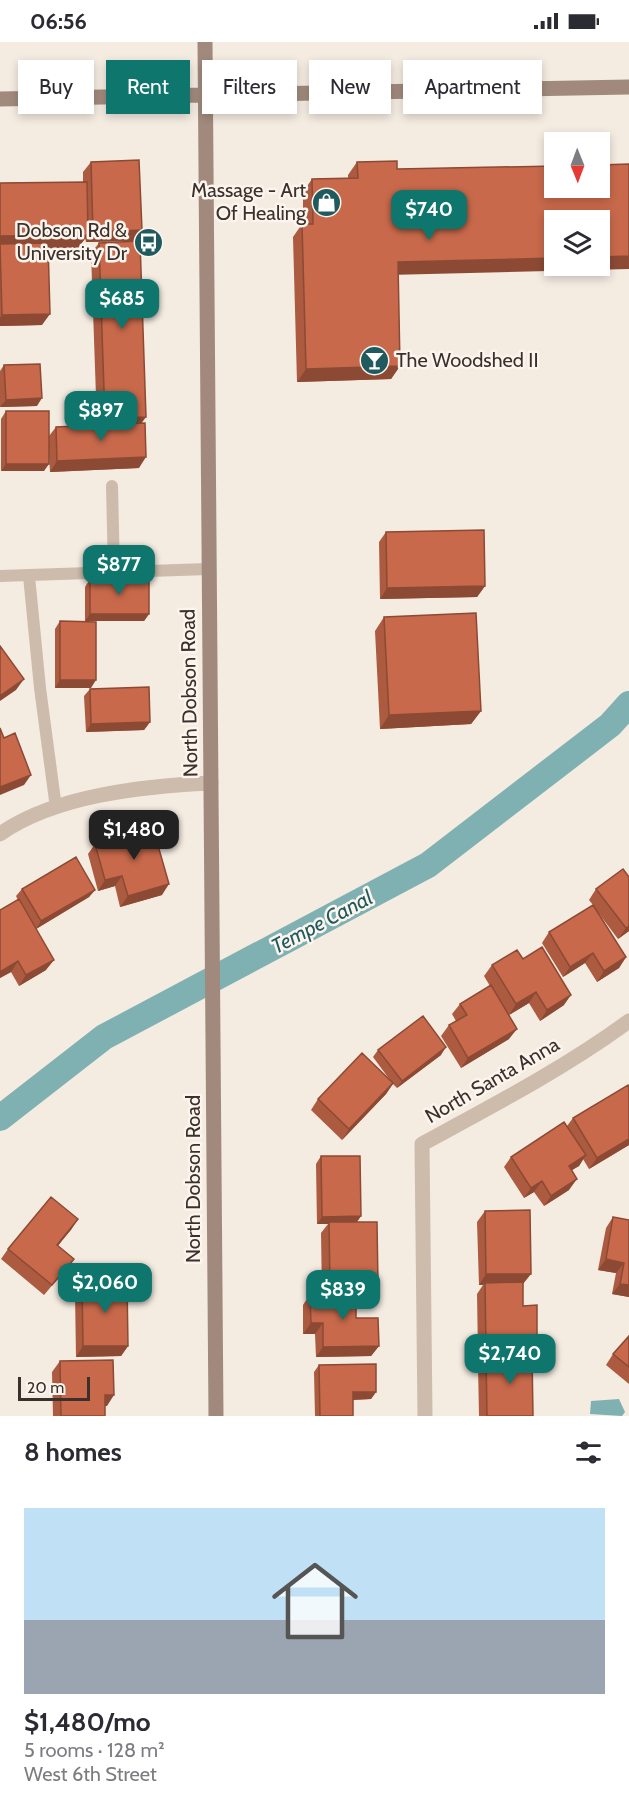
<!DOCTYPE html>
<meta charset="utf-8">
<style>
body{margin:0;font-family:Cabin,sans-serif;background:#f2f2f3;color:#2b2b33;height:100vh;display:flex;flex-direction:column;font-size:22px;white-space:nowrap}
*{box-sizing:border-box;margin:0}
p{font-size:20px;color:#7c7c81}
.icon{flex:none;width:33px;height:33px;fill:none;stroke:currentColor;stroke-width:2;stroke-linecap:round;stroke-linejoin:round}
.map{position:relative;height:1374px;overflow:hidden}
.details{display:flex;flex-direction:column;background:#fff;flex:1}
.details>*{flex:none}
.top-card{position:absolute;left:18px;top:18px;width:594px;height:54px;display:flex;gap:12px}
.needle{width:39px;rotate:179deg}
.controls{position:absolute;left:544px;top:90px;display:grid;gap:12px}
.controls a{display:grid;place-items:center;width:66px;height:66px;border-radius:0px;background:#fff;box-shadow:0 3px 9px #0003;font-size:30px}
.scale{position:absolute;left:18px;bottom:15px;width:72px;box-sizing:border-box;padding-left:6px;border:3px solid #3b302b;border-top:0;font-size:16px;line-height:21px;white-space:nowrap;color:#3b302b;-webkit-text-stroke:4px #fbf5ee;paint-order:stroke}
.price{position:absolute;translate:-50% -51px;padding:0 14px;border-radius:12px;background:#0f766e;color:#fff;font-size:20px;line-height:39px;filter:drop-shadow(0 2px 3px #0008)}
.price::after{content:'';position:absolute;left:50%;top:36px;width:18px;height:14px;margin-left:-9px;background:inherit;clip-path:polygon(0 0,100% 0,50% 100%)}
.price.on{background:#222;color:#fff}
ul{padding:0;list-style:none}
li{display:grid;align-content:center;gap:12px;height:318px;padding:0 24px}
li+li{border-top:2px solid #e1e1e2}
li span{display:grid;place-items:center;height:186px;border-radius:0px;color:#555}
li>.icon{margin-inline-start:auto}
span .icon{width:108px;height:108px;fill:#fffc;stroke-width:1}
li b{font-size:26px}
h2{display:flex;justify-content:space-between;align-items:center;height:72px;padding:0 24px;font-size:26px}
.tag{padding:0 21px;border-radius:0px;background:#fff;box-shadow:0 3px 9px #0003;font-size:21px;line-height:54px}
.tag.on{background:#0f766e;color:#fff}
.status{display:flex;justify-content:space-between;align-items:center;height:42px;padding:0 30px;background:#fff;direction:ltr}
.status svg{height:16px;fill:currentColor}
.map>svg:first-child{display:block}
.water{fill:#7fb0b2}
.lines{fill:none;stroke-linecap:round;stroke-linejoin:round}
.canal{stroke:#7fb0b2;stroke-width:26}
.lane{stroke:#cdbbac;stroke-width:12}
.street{stroke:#cdbbac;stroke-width:15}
.secondary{stroke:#a18a7d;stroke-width:15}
.wall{fill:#ac5a40}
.shaded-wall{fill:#8c4a34}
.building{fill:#c8694b;stroke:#8c4a34;stroke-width:1.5}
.labels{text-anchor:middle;stroke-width:5;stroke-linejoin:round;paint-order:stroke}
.poi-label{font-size:20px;fill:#3b302b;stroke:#fbf5ee;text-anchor:end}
.street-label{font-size:20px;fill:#3b302b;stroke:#fbf5ee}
.water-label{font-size:21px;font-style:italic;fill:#1f5a5e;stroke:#fbf5ee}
</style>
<div class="status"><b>06:56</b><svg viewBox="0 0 49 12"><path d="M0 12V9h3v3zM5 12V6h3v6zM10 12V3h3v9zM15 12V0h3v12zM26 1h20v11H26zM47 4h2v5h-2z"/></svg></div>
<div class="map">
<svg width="629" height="1374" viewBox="0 0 629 1374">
<rect width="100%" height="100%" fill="#f4ebe1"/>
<path class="water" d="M619 1357 625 1370 622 1374 590 1372 591 1359Z"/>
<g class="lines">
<path class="canal" d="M0 1076 104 995 428 823 610 683 629 662"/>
<path class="lane" d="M112 444 114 531
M0 534 208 527
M29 534 40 646 56 766"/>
<path class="street" d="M0 792C55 753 145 744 211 741
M425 1374 422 1102C492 1064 565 1026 629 979"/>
<path class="secondary" d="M205 0 216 1374
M0 57 629 45"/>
</g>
<path class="wall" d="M91 120 142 188 134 199 86 200 85 196 78 206H48L42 283 0 284V141L83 140V130Z
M357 120 398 233 400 324 391 337 297 340 293 195 302 182H303V150L312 137 348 136V133Z
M99 201 142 381 139 426 50 430 49 413 44 429H1V377L6 369 49 394 56 385 97 383 91 211Z
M4 323 37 364 0 365V329Z
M386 490 485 544 477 555 380 557 379 500Z
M90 537 149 572 144 579H85V545Z
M384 575 481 669 471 682 380 687 375 589Z
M60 579 91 646H55V587Z
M90 647 150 680 144 688 86 690 84 654Z
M95 802 162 853 120 865 115 844 98 849 88 812Z
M22 847 95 848 89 855 36 887 46 928 19 944 11 930 0 936V868L18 858 16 854Z
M596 847 629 889 618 897 597 869 626 915 619 926 597 940 585 921 563 935 542 901 549 890 593 863 589 858Z
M523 917 564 963 540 979 529 961 509 973V997L461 1026 441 994 449 983 456 979 452 972 460 962 490 944 484 934 492 923Z
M378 1008 441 1013 397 1046 393 1042 386 1052 342 1098 311 1068 318 1057 390 1038 373 1015Z
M573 1076 629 1103 589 1127 583 1117 579 1124 571 1128 569 1148 544 1164 534 1150 524 1156 504 1125 511 1115 567 1084Z
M321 1114 361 1174 357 1180 378 1242 371 1253H356V1276L379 1304 371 1314 316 1315 315 1292H303V1263L310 1252H322L321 1191 328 1182H317L316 1122Z
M485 1169 523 1242V1264L537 1301 530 1312H478L477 1252 483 1243H479L477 1180Z
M613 1175 629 1178V1255L612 1252 616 1231 598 1228 606 1186Z
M78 1177 58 1204 74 1217 66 1227 44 1253 1 1217 8 1207Z
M82 1240 128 1304 121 1314 76 1315 75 1251Z
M629 1294V1342L606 1323 613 1312Z
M486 1313 532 1374H479L478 1323Z
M60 1319 107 1364H105V1374H53L52 1330Z
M319 1323 376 1350 371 1357 353 1358V1374H315L314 1330Z"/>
<path class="shaded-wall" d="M142 188 134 199 86 200 93 190Z
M88 193 78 206 0 207V194Z
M629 214V227L388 233 398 220 555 216V224H600V215Z
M50 272 42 283 0 284V276L2 273Z
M400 324 391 337 297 340 306 327Z
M42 356 37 364 0 365 6 358Z
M146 375 138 386 97 388 105 377Z
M146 415 139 426 50 430 57 419Z
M6 422H49L44 429H1Z
M485 544 477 555 380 557 387 546Z
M90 572H149L144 579H85Z
M24 637 16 648 0 659V654Z
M60 638H96L91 646H55Z
M481 669 471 682 380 687 389 673Z
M150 680 144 688 86 690 91 682Z
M31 733 24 743 0 753V745Z
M122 834 115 844 98 849 105 838Z
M169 842 162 853 120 865 128 854Z
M95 848 89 855 36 887 41 879Z
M629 884V889L618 897 626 886Z
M593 911 585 921 563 935 570 925Z
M626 915 619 926 597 940 604 929Z
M54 918 46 928 19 944 26 933Z
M18 919 11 930 0 936V930Z
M536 950 529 961 509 973 516 962Z
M571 953 564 963 540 979 547 968Z
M517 987 509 997 461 1026 468 1016Z
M446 1005 441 1013 397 1046 402 1039Z
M393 1041 386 1052 342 1098 349 1087Z
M629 1097V1103L589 1127 597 1116Z
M586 1113 579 1124 561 1135 569 1124Z
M577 1137 569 1148 544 1164 551 1154Z
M542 1139 534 1150 524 1156 531 1146Z
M361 1174 355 1182 329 1180 328 1182H317L322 1175Z
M78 1177 71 1188 49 1214 57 1203Z
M606 1217 624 1221 616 1231 598 1228Z
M486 1232H531L523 1242 485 1241 483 1243H479Z
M378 1242 371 1253 322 1254 330 1243Z
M620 1242 629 1243V1255L612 1252Z
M311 1281H323L315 1292H303Z
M537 1301 530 1312H478L486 1302Z
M83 1304H128L121 1314 76 1315Z
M379 1304 371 1314 316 1315 323 1305Z
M353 1350H376L371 1357 348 1358Z
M105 1353H114L107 1364H98Z"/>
<path class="building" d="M139 118 142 188 93 190 91 120Z
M397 119V127L555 124V146H600V123L629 122V214L600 215V178H555V216L398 220 400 324 306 327 302 182H313L312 137 358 136 357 120Z
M87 140 88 193 0 194V141Z
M140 199 146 375 105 377 99 201Z
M48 201 50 272 2 273 0 202Z
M40 322 42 356 6 358 4 323Z
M6 369H49V422H6Z
M145 381 146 415 57 419 56 385Z
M484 488 485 544 387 546 386 490Z
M90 537H149V572H90Z
M476 571 481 669 389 673 384 575Z
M60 579 96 580V638H60Z
M0 604 24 637 0 654Z
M149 645 150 680 91 682 90 647Z
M0 686 4 696 15 691 31 733 0 745Z
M153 786 169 842 128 854 122 834 105 838 95 802Z
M76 815 95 848 41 879 22 847Z
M623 827 629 835V884L626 886 596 847Z
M19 857 54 918 26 933 18 919 0 930V868Z
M593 863 626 915 604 929 593 911 570 925 549 890Z
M542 905 571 953 547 968 536 950 516 962 492 923 517 908 523 917Z
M491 943 517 987 468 1016 449 983 467 973 460 962Z
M423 974 446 1005 402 1039 378 1008Z
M362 1011 393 1041 349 1087 318 1057Z
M628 1043 629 1046V1097L597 1116 573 1076Z
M564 1080 586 1113 569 1124 577 1137 551 1154 542 1139 531 1146 511 1115Z
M321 1114H360L361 1174 322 1175Z
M51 1155 78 1177 57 1203 74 1217 52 1243 8 1207Z
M530 1168 531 1232H486L485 1169Z
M613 1175 629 1178V1243L620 1242 624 1221 606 1217Z
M329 1180H377L378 1242 330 1243Z
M127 1239 128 1304H83L82 1240Z
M523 1240V1264L537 1263V1301L486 1302 485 1241Z
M356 1251V1276H378L379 1304 323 1305V1281H311L310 1252Z
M629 1294V1325L613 1312Z
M532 1312 533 1374H487L486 1313Z
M113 1318 114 1353H105V1374H61L60 1319Z
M376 1322V1350H353V1374H320L319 1323Z"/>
<defs>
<symbol id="shop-disc" viewBox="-11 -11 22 22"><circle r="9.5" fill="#1f5a5e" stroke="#fbf5ee"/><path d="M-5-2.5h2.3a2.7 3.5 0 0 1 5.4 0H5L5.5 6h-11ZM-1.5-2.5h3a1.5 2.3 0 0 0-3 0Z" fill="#fff"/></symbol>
<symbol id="bus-disc" viewBox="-11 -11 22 22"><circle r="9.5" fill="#1f5a5e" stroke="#fbf5ee"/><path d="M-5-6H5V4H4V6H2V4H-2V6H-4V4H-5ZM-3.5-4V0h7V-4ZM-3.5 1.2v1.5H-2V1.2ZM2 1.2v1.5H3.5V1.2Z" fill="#fff"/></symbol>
<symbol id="bar-disc" viewBox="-11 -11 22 22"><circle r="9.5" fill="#1f5a5e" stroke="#fbf5ee"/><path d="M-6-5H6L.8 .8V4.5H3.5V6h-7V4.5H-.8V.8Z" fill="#fff"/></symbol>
</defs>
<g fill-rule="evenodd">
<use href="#shop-disc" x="310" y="144" width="33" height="33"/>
<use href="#bus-disc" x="132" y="184" width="33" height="33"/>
<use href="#bar-disc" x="358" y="302" width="33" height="33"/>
</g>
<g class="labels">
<g class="poi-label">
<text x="306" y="155">Massage - Art<tspan x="306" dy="23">Of Healing</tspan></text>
<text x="127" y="195">Dobson Rd &amp;<tspan x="127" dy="23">University Dr</tspan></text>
<text x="396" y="325" text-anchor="start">The Woodshed II</text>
</g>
<g class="street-label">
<text transform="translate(189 651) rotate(-91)" y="7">North Dobson Road</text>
<text transform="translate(492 1038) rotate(-30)" y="7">North Santa Anna</text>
<text transform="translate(193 1137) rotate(-90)" y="7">North Dobson Road</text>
</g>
<g class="water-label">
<text transform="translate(322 880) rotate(-28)" y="7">Tempe Canal</text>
</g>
</g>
</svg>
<div class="controls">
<a><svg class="needle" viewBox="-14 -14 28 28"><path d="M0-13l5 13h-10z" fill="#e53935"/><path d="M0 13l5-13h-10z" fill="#7c7c81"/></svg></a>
<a><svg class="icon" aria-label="layers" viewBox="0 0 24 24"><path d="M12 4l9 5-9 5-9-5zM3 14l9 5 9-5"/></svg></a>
</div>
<div class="scale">20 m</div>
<b class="price" style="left:429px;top:199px">$740</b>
<b class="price" style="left:122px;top:288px">$685</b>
<b class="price" style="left:101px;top:400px">$897</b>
<b class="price" style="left:119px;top:554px">$877</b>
<b class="price on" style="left:134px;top:819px">$1,480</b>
<b class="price" style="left:105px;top:1272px">$2,060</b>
<b class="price" style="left:343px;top:1279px">$839</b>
<b class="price" style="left:510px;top:1343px">$2,740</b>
<div class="top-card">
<a class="tag">Buy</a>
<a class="tag on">Rent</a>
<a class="tag">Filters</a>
<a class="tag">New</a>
<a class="tag">Apartment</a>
</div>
</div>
<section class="details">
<h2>8 homes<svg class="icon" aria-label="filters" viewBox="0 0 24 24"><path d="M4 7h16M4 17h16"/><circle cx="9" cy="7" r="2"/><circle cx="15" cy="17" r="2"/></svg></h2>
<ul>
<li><span style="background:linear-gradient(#bfe0f5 60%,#9aa5b1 0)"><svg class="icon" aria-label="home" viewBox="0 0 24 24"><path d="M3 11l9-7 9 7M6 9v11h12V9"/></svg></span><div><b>$1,480/mo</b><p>5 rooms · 128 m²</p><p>West 6th Street</p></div></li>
</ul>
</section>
